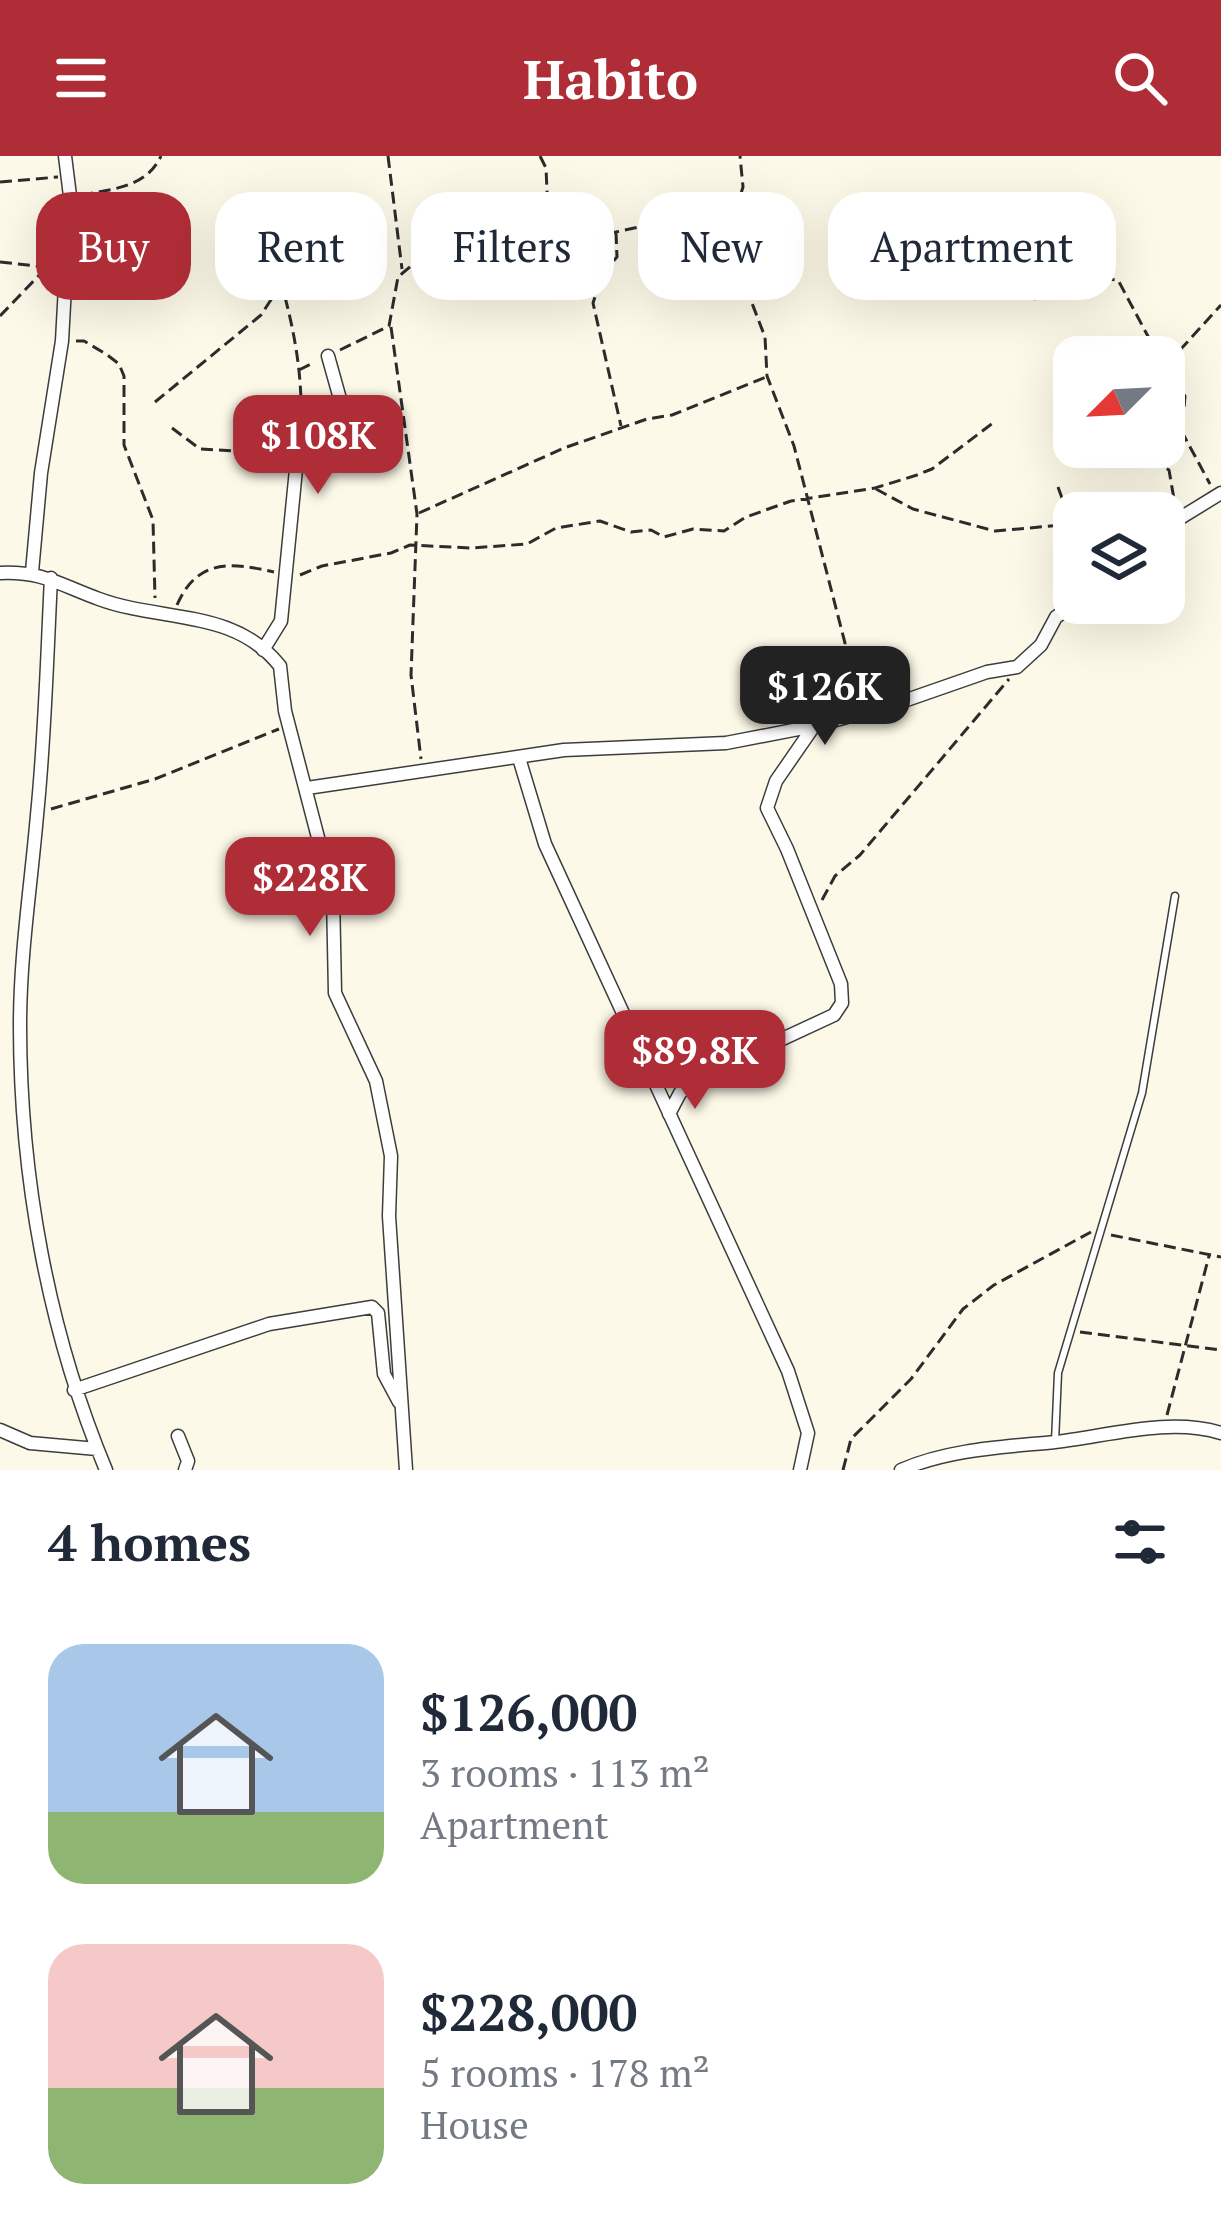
<!DOCTYPE html>
<meta charset="utf-8">
<style>
body{margin:0;font-family:"PT Serif",serif;background:#f2f2f3;color:#1f2937;height:100vh;display:flex;flex-direction:column;font-size:45px;white-space:nowrap}
*{box-sizing:border-box;margin:0}
p{font-size:39px;color:#747a83}
.icon{flex:none;width:66px;height:66px;fill:none;stroke:currentColor;stroke-width:2;stroke-linecap:round;stroke-linejoin:round}
.map{position:relative;height:1314px;overflow:hidden}
.side{display:flex;flex-direction:column;background:#fff;flex:1}
.side>*{flex:none}
.hud{position:absolute;left:36px;top:36px;width:1149px;height:108px;display:flex;gap:24px}
.needle{width:78px;rotate:246deg}
.tools{position:absolute;left:1053px;top:180px;display:grid;gap:24px}
.tools a{display:grid;place-items:center;width:132px;height:132px;border-radius:24px;background:#fff;box-shadow:0 12px 48px #0002;font-size:60px}
.price{position:absolute;translate:-50% -102px;padding:0 27px;border-radius:24px;background:#ae2d36;color:#fff;font-size:39px;line-height:78px;filter:drop-shadow(0 3px 6px #0008)}
.price::after{content:'';position:absolute;left:50%;top:72px;width:36px;height:27px;margin-left:-18px;background:inherit;clip-path:polygon(0 0,100% 0,50% 100%)}
.price.on{background:#222;color:#fff}
ul{padding:0;list-style:none}
li{display:flex;align-items:center;gap:36px;height:300px;padding:0 48px}
li span{display:grid;place-items:center;flex:none;width:336px;height:240px;border-radius:36px;color:#555}
li>.icon{margin-inline-start:auto}
span .icon{width:144px;height:144px;fill:#fffc;stroke-width:1}
li b{font-size:51px}
h2{display:flex;justify-content:space-between;align-items:center;height:144px;padding:0 48px;font-size:51px}
.chip{padding:0 42px;border-radius:36px;background:#fff;box-shadow:0 12px 48px #0002;font-size:42px;line-height:108px}
.chip.on{background:#ae2d36;color:#fff}
header{display:flex;justify-content:space-between;align-items:center;height:156px;padding:0 48px;background:#ae2d36;color:#fff;font-size:54px;font-weight:600}
.map>svg:first-child{display:block}
.lines{fill:none;stroke-linecap:round;stroke-linejoin:round}
.lane-casing{stroke:#3d3d3d;stroke-width:9}
.street-casing{stroke:#3d3d3d;stroke-width:15}
.path{stroke:#2c2c2c;stroke-width:3;stroke-dasharray:12 6;stroke-linecap:butt}
.lane{stroke:#fff;stroke-width:6}
.street{stroke:#fff;stroke-width:12}
</style>
<header><svg class="icon" aria-label="menu" viewBox="0 0 24 24"><path d="M4 6h16M4 12h16M4 18h16"/></svg>Habito<svg class="icon" aria-label="search" viewBox="0 0 24 24"><circle cx="10" cy="10" r="6"/><path d="M15 15l6 6"/></svg></header>
<div class="map">
<svg width="1221" height="1314" viewBox="0 0 1221 1314">
<rect width="100%" height="100%" fill="#fdf9e8"/>
<g class="lines">
<defs>
<path id="lane" d="M1055 1286 1058 1217 1142 937 1175 740"/>
<path id="street" d="M1164 372 1221 337
M32 416 41 317 62 185 70 40 65 0
M0 417C43 415 60 429 99 443 161 466 234 452 280 510L285 555 333 739 335 837 376 925 391 1000 389 1060 406 1314
M51 422C47 501 45 581 37 659 31 729 20 799 20 869 20 1020 48 1175 106 1314
M263 494 281 465 300 273 342 250 328 200
M519 602 545 688 788 1215 808 1277 800 1314
M307 632 564 594 726 587 814 570 898 547 987 516 1017 511 1041 489 1056 461 1076 447
M669 958 680 937 694 924 834 859 842 847 841 828 787 693 767 652 776 625 814 570
M74 1234 269 1168 372 1151 378 1157 384 1218 399 1246
M0 1274 30 1287 97 1293
M178 1280 188 1305 185 1314
M901 1314C949 1293 1004 1291 1055 1286 1108 1280 1169 1261 1221 1277"/>
</defs>
<use href="#lane" class="lane-casing"/>
<use href="#street" class="street-casing"/>
<path class="path" d="M388 0 402 113
M540 0 546 12 549 80
M0 26 58 21
M81 39C112 33 146 32 161 0
M738 45 730 90 765 181 767 220 794 290 845 487 841 512 820 558
M265 72C284 134 302 193 301 258
M616 76 617 101 603 116 593 147 621 270
M0 106 46 111
M1034 143 1099 122 1118 124 1159 201
M0 160 47 111
M391 171 417 358 411 519 421 603
M76 185H84L106 198 119 208 124 220V289L153 364 155 442
M340 194 389 170 398 121 423 100 462 86 522 85 616 76 653 68 680 69 739 44 743 31 740 0
M1164 203 1180 194 1221 149
M1164 209 1185 240 1182 276 1210 328
M299 214 315 206
M155 246 261 159 280 130
M1164 249 1174 229
M172 272 200 293 288 298
M1159 291 1162 305
M1151 304 1169 314 1175 349
M1058 331 1071 367
M876 333 913 353 995 375 1074 368
M419 357 564 292 647 263 672 259 766 221
M300 419 322 410 391 397 410 389 471 392 527 388 556 372 600 365 631 376 651 374 664 381 693 373 724 375 746 361 791 345 875 332 917 319 932 313 993 267
M177 449C197 403 230 406 274 416
M51 653 155 623 279 573
M822 744 835 720 860 699 1009 523
M1111 1079 1221 1101
M1080 1176 1221 1194
M1167 1259 1209 1100
M843 1314 851 1283 911 1223 963 1153 994 1129 1091 1076"/>
<use href="#lane" class="lane"/>
<use href="#street" class="street"/>
</g>
</svg>
<div class="tools">
<a><svg class="needle" viewBox="-14 -14 28 28"><path d="M0-13l5 13h-10z" fill="#e53935"/><path d="M0 13l5-13h-10z" fill="#747a83"/></svg></a>
<a><svg class="icon" aria-label="layers" viewBox="0 0 24 24"><path d="M12 4l9 5-9 5-9-5zM3 14l9 5 9-5"/></svg></a>
</div>
<b class="price" style="left:318px;top:341px">$108K</b>
<b class="price on" style="left:825px;top:592px">$126K</b>
<b class="price" style="left:310px;top:783px">$228K</b>
<b class="price" style="left:695px;top:956px">$89.8K</b>
<div class="hud">
<a class="chip on">Buy</a>
<a class="chip">Rent</a>
<a class="chip">Filters</a>
<a class="chip">New</a>
<a class="chip">Apartment</a>
</div>
</div>
<section class="side">
<h2>4 homes<svg class="icon" aria-label="filters" viewBox="0 0 24 24"><path d="M4 7h16M4 17h16"/><circle cx="9" cy="7" r="2"/><circle cx="15" cy="17" r="2"/></svg></h2>
<ul>
<li><span style="background:linear-gradient(#a9c7e8 70%,#8fb573 0)"><svg class="icon" aria-label="home" viewBox="0 0 24 24"><path d="M3 11l9-7 9 7M6 9v11h12V9"/></svg></span><div><b>$126,000</b><p>3 rooms · 113 m²</p><p>Apartment</p></div></li>
<li><span style="background:linear-gradient(#f6c9c9 60%,#8fb573 0)"><svg class="icon" aria-label="home" viewBox="0 0 24 24"><path d="M3 11l9-7 9 7M6 9v11h12V9"/></svg></span><div><b>$228,000</b><p>5 rooms · 178 m²</p><p>House</p></div></li>
</ul>
</section>
